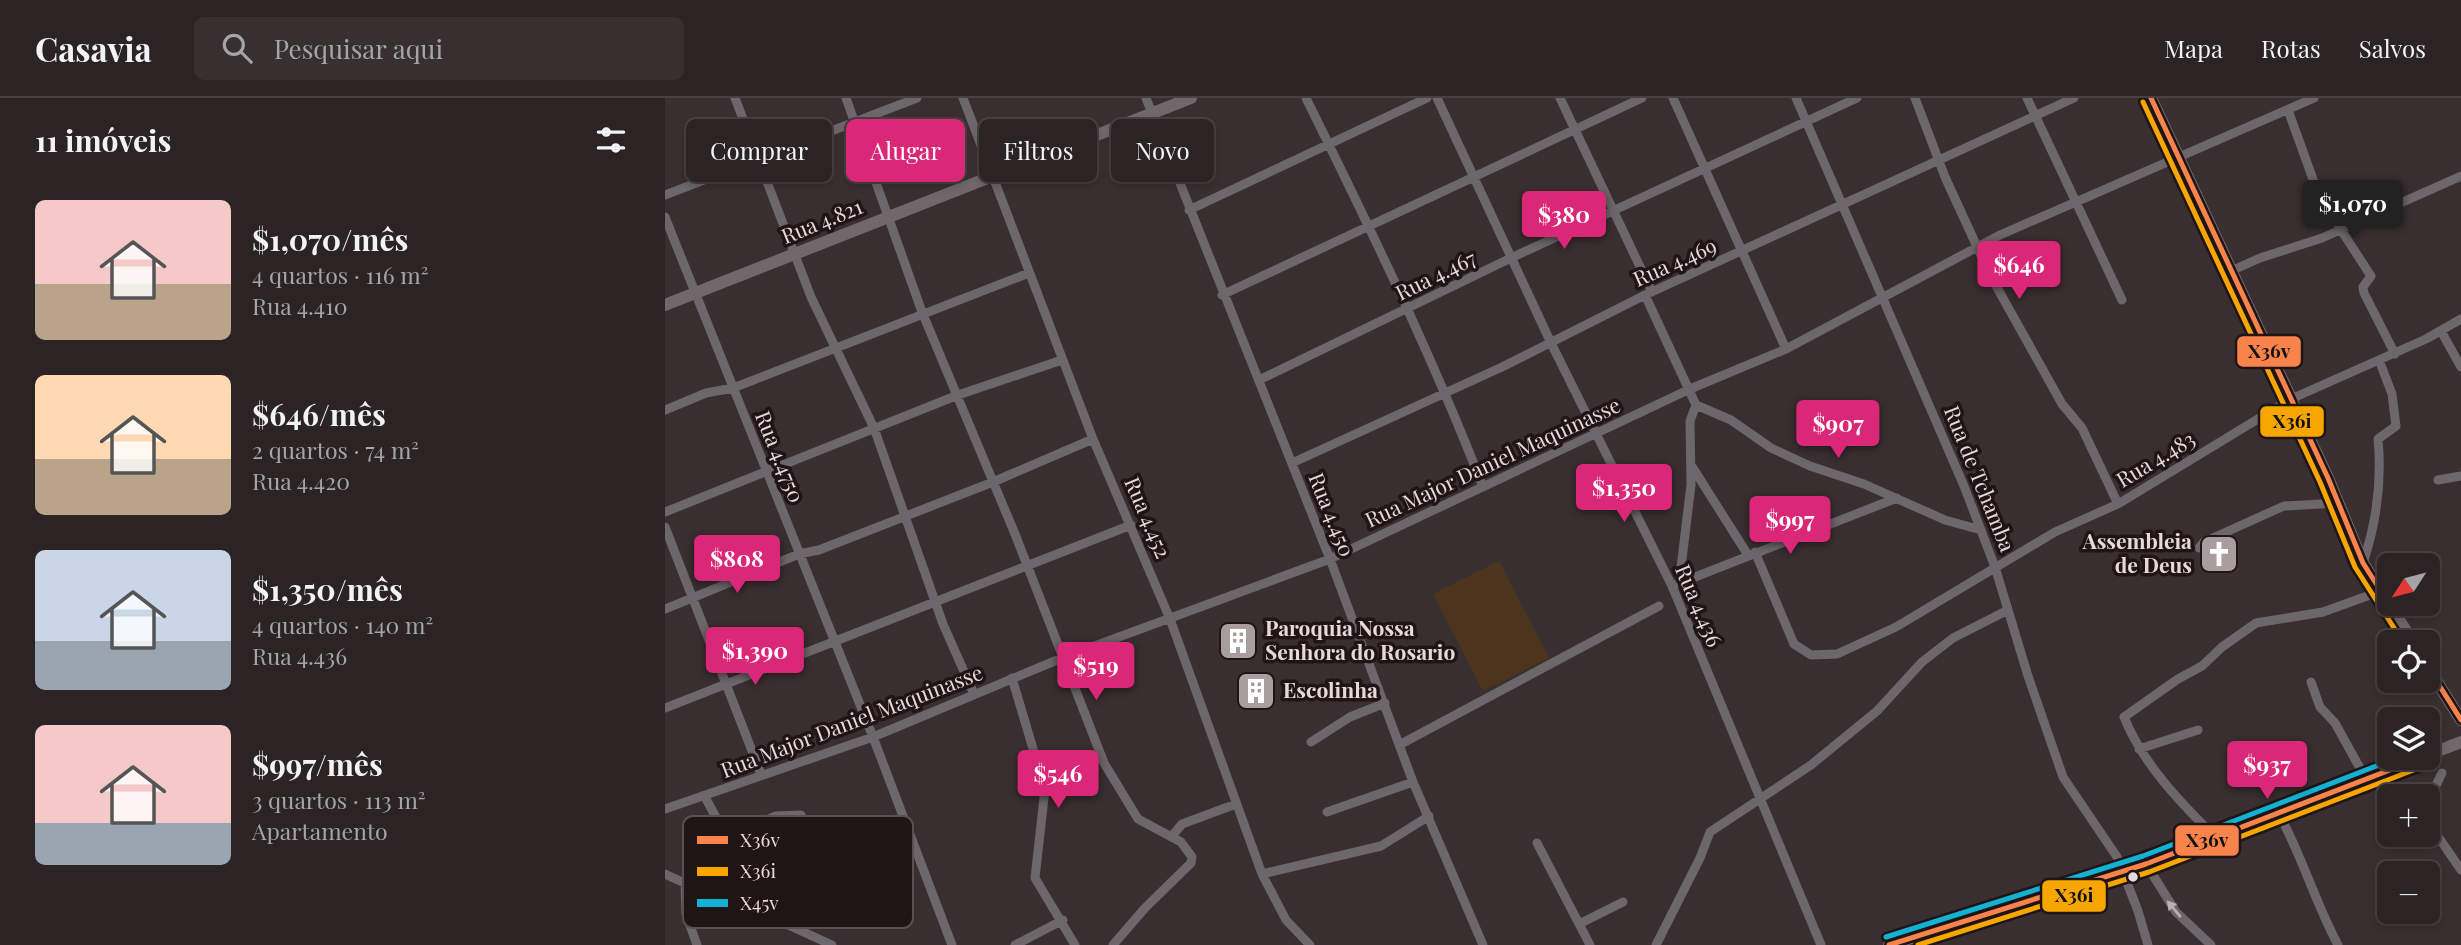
<!DOCTYPE html>
<html lang="pt">
<meta charset="utf-8">
<style>
body{margin:0;font-family:"Playfair Display",serif;background:#382f31;color:#f1f3f6;height:100vh;display:flex;flex-direction:column;font-size:26px;white-space:nowrap}
*{box-sizing:border-box;margin:0}
p{font-size:23px;color:#a6a4a6}
.icon{flex:none;width:38px;height:38px;fill:none;stroke:currentColor;stroke-width:2;stroke-linecap:round;stroke-linejoin:round}
.map{position:relative;flex:1;overflow:hidden}
.drawer{display:flex;flex-direction:column;background:#2c2324;width:665px}
.drawer>*{flex:none}
.banner{position:absolute;left:21px;top:21px;width:665px;height:63px;display:flex;gap:14px}
.needle{width:46px;rotate:234deg}
.buttons{position:absolute;left:1712px;top:455px;display:grid;gap:14px}
.buttons a{display:grid;place-items:center;width:63px;height:63px;border-radius:10px;background:#2c2324;box-shadow:0 4px 10px #0003,0 0 0 2px #484041;font-size:35px}
.price{position:absolute;translate:-50% -60px;padding:0 16px;border-radius:7px;background:#db2777;color:#fff;font-size:23px;line-height:46px;filter:drop-shadow(0 2px 4px #0008)}
.price::after{content:'';position:absolute;left:50%;top:42px;width:21px;height:16px;margin-left:-10px;background:inherit;clip-path:polygon(0 0,100% 0,50% 100%)}
.price.current{background:#222;color:#fff}
ul{padding:0;list-style:none}
li{display:flex;align-items:center;gap:21px;height:175px;padding:0 35px}
li span{display:grid;place-items:center;flex:none;width:196px;height:140px;border-radius:10px;color:#555}
li>.icon{margin-inline-start:auto}
span .icon{width:84px;height:84px;fill:#fffc;stroke-width:1}
li b{font-size:30px}
h2{display:flex;justify-content:space-between;align-items:center;height:84px;padding:0 35px;font-size:30px}
.chip{padding:0 24px;border-radius:10px;background:#2c2324;box-shadow:0 4px 10px #0003,0 0 0 2px #484041;font-size:24px;line-height:63px}
.chip.current{background:#db2777;color:#fff}
header{display:flex;align-items:center;gap:42px;box-sizing:border-box;height:98px;padding:0 35px;background:#2c2324;border-bottom:2px solid #484041}
header strong{font-size:33px}
nav{display:flex;gap:38px;margin-inline-start:auto;font-size:24px}
.search{width:490px;height:63px;background:#382f31;display:flex;align-items:center;gap:18px;box-sizing:border-box;padding:0 24px;border-radius:10px;color:#a6a4a6;font-size:26px}
main{display:flex;flex:1;min-height:0}
.map>svg:first-child{display:block}
.park{fill:#4b361d}
.lines{fill:none;stroke-linecap:round;stroke-linejoin:round}
.street{stroke:#6d666a;stroke-width:9}
.secondary{stroke:#71686c;stroke-width:12}
.bus-1-casing{stroke:#1f1516;stroke-width:10}
.bus-2-casing{stroke:#1f1516;stroke-width:10}
.bus-3-casing{stroke:#1f1516;stroke-width:10}
.bus-1{stroke:#f8844c;stroke-width:5}
.bus-2{stroke:#f7a600;stroke-width:5}
.bus-3{stroke:#13b2d5;stroke-width:5}
.oneway{fill:#bcb0b2}
.bus-dot{fill:#e7d8d9;stroke:#1f1516;stroke-width:2.5}
.labels{text-anchor:middle;stroke-width:7;stroke-linejoin:round;paint-order:stroke}
.street-label{font-size:21px;fill:#e7d8d9;stroke:#1f1516}
.poi-label{font-size:21px;font-weight:bold;fill:#e7d8d9;stroke:#1f1516;text-anchor:start}
.key{fill:#1f1516;stroke:#5b5050;stroke-width:2}
.key-label{font-size:19px;fill:#e7d8d9}
.line-badge{stroke:#1f1516;stroke-width:2.5}
.pale-badge-label{font-size:19px;text-anchor:middle;font-weight:bold;fill:#111}
</style>
<header>
<strong>Casavia</strong>
<div class="search"><svg class="icon" aria-label="search" viewBox="0 0 24 24"><circle cx="10" cy="10" r="6"/><path d="M15 15l6 6"/></svg>Pesquisar aqui</div>
<nav><a>Mapa</a><a>Rotas</a><a>Salvos</a></nav>
</header>
<main>
<section class="drawer">
<h2>11 imóveis<svg class="icon" aria-label="filters" viewBox="0 0 24 24"><path d="M4 7h16M4 17h16"/><circle cx="9" cy="7" r="2"/><circle cx="15" cy="17" r="2"/></svg></h2>
<ul>
<li><span style="background:linear-gradient(#f6c9c9 60%,#b9a48a 0)"><svg class="icon" aria-label="home" viewBox="0 0 24 24"><path d="M3 11l9-7 9 7M6 9v11h12V9"/></svg></span><div><b>$1,070/mês</b><p>4 quartos · 116 m²</p><p>Rua 4.410</p></div></li>
<li><span style="background:linear-gradient(#ffd9b3 60%,#b9a48a 0)"><svg class="icon" aria-label="home" viewBox="0 0 24 24"><path d="M3 11l9-7 9 7M6 9v11h12V9"/></svg></span><div><b>$646/mês</b><p>2 quartos · 74 m²</p><p>Rua 4.420</p></div></li>
<li><span style="background:linear-gradient(#c9d6e8 65%,#9aa5b1 0)"><svg class="icon" aria-label="home" viewBox="0 0 24 24"><path d="M3 11l9-7 9 7M6 9v11h12V9"/></svg></span><div><b>$1,350/mês</b><p>4 quartos · 140 m²</p><p>Rua 4.436</p></div></li>
<li><span style="background:linear-gradient(#f6c9c9 70%,#9aa5b1 0)"><svg class="icon" aria-label="home" viewBox="0 0 24 24"><path d="M3 11l9-7 9 7M6 9v11h12V9"/></svg></span><div><b>$997/mês</b><p>3 quartos · 113 m²</p><p>Apartamento</p></div></li>
</ul>
</section>
<div class="map">
<svg width="1796" height="847" viewBox="0 0 1796 847">
<rect width="100%" height="100%" fill="#3a2f30"/>
<path class="park" d="M834 463 884 560 818 593 768 496Z"/>
<g class="lines">
<path class="street" d="M70 0 146 199 209 330 278 526 309 596
M181 0 257 214 350 436 439 665 473 721 516 744 527 759 526 765 480 810 448 847
M298 0 428 341 505 521 597 776 621 822 645 847
M481 0 665 461 748 684 818 847
M641 0C704 128 766 255 818 389
M772 0 886 245 1007 488 1156 847
M895 0 987 194
M1008 0 1121 251
M1131 0 1299 388 1330 469 1363 578 1398 679 1452 759 1473 813 1483 847
M1250 0 1280 79 1325 177 1397 306 1417 330 1453 406
M1362 0 1457 202
M1623 12 1654 98 1706 178 1698 189 1699 195 1730 256
M0 97 252 0
M524 112 762 0
M0 119 208 639 287 847
M1566 173 1595 160 1657 140 1796 78
M557 197 977 0
M980 197 1031 307 1066 322 1106 350 1145 368 1199 386 1280 422 1316 432
M1776 233 1796 269
M594 282 848 159 1192 0
M0 312 41 295 68 290 364 175
M627 365 837 269 980 197 1409 0
M1026 367 1083 457
M1773 382 1796 378
M0 414 293 297 397 262
M0 429 96 676
M1534 450 1539 444 1619 408 1673 405
M1090 454 1129 546 1146 557 1172 556 1231 529 1390 434 1453 406 1626 301 1761 241 1796 221
M1698 465C1711 426 1717 383 1713 341L1731 328 1727 296 1714 262
M1014 486 1026 387 1025 323 1031 307
M1007 488 1232 400
M0 511 134 456 154 452 328 384 428 341
M347 580 380 691 370 780 410 847
M1646 584 1655 609 1670 625 1701 681
M0 610 466 427
M646 644 685 619 720 605
M736 646 994 508
M1474 651 1533 632
M375 672 437 659
M40 699 86 784 119 825
M1762 706 1777 675
M0 711 208 639 397 560 665 461 1025 291 1121 251 1335 137 1649 0
M662 714 748 684
M1614 716C1637 758 1650 804 1673 847
M1762 717 1770 734 1796 772
M507 738 517 726 571 706
M62 739 111 718 136 717 148 745 158 753 212 734 240 729
M1550 739C1514 703 1478 666 1459 619L1513 581 1537 568 1557 549 1591 525 1658 514 1716 493
M872 745 925 847
M1481 766 1511 814 1546 847
M0 776 102 823 119 825 167 847
M597 776 716 748 764 718
M20 783 21 816 32 847
M914 826 958 804
M350 847 398 822
M991 847 1035 760 1045 734 1146 667 1212 613 1257 564 1288 540 1343 512"/>
<path class="secondary" d="M1486 0 1663 380 1698 465 1748 544
M0 207 526 0
M1762 568 1796 622
M1762 657 1796 644
M1224 847 1481 766 1756 660"/>
<defs>
<path id="bus-1" d="M1486 0 1663 380 1698 465 1724 506
M1762 568 1796 622
M1224 847 1481 766 1756 660"/>
<path id="bus-2" d="M1478 4 1655 384 1690 469 1738 544
M1253 847 1484 774 1759 668"/>
<path id="bus-3" d="M1221 839 1478 758 1732 660"/>
</defs>
<use href="#bus-1" class="bus-1-casing"/>
<use href="#bus-2" class="bus-2-casing"/>
<use href="#bus-3" class="bus-3-casing"/>
<use href="#bus-1" class="bus-1"/>
<use href="#bus-2" class="bus-2"/>
<use href="#bus-3" class="bus-3"/>
</g>
<defs><path id="oneway-solid" d="M-6-.8H1V-3.2L6.5 0L1 3.2V.8H-6Z" transform="scale(1.75)"/></defs>
<use class="oneway" href="#oneway-solid" transform="translate(1509 811) rotate(-130)"/>
<defs>
<symbol id="church-square" viewBox="-11 -11 22 22"><rect x="-9" y="-9" width="18" height="18" rx="4" fill="#aa9d9e" stroke="#1f1516"/><path d="M-1.2-6h2.4v3.5h3.3v2.4h-3.3V6h-2.4V-.1h-3.3v-2.4h3.3Z" fill="#fff"/></symbol>
<symbol id="building-square" viewBox="-11 -11 22 22"><rect x="-9" y="-9" width="18" height="18" rx="4" fill="#aa9d9e" stroke="#1f1516"/><path d="M-4-6H4V6H1V3H-1V6H-4ZM-2.5-4.3h1.7v1.8h-1.7ZM.8-4.3h1.7v1.8H.8ZM-2.5-1h1.7V.8h-1.7ZM.8-1h1.7V.8H.8Z" fill="#fff"/></symbol>
</defs>
<g fill-rule="evenodd">
<use href="#church-square" x="1532" y="434" width="44" height="44"/>
<use href="#building-square" x="551" y="521" width="44" height="44"/>
<use href="#building-square" x="569" y="571" width="44" height="44"/>
</g>
<circle class="bus-dot" cx="1468" cy="779" r="6"/>
<g class="labels">
<g class="street-label">
<text transform="translate(157 124) rotate(-22)" y="7">Rua 4.821</text>
<text transform="translate(1010 165) rotate(-24)" y="7">Rua 4.469</text>
<text transform="translate(771 178) rotate(-26)" y="7">Rua 4.467</text>
<text transform="translate(114 359) rotate(68)" y="7">Rua 4.4750</text>
<text transform="translate(1491 362) rotate(-31)" y="7">Rua 4.483</text>
<text transform="translate(828 365) rotate(-25)" y="7">Rua Major Daniel Maquinasse</text>
<text transform="translate(1314 381) rotate(68)" y="7">Rua de Tchamba</text>
<text transform="translate(666 417) rotate(68)" y="7">Rua 4.450</text>
<text transform="translate(482 420) rotate(67)" y="7">Rua 4.452</text>
<text transform="translate(1033 508) rotate(67)" y="7">Rua 4.436</text>
<text transform="translate(187 624) rotate(-21)" y="7">Rua Major Daniel Maquinasse</text>
</g>
<g class="poi-label">
<text x="1527" y="451" text-anchor="end">Assembleia<tspan x="1527" dy="24">de Deus</tspan></text>
<text x="600" y="538">Paroquia Nossa<tspan x="600" dy="24">Senhora do Rosario</tspan></text>
<text x="618" y="600">Escolinha</text>
</g>
</g>
<rect x="18" y="718" width="230" height="112" rx="10" class="key"/>
<rect x="32" y="738" width="31" height="8" fill="#f8844c"/>
<rect x="32" y="769" width="31" height="9" fill="#f7a600"/>
<rect x="32" y="801" width="31" height="8" fill="#13b2d5"/>
<g class="key-label">
<text x="75" y="749">X36v</text>
<text x="75" y="780">X36i</text>
<text x="75" y="812">X45v</text>
</g>
<g class="line-badge">
<rect x="1571" y="237" width="66" height="33" rx="7" fill="#f8844c"/>
<rect x="1594" y="307" width="66" height="33" rx="7" fill="#f7a600"/>
<rect x="1509" y="726" width="66" height="33" rx="7" fill="#f8844c"/>
<rect x="1376" y="781" width="66" height="34" rx="7" fill="#f7a600"/>
</g>
<g class="pale-badge-label">
<text x="1604" y="260">X36v</text>
<text x="1627" y="330">X36i</text>
<text x="1542" y="749">X36v</text>
<text x="1409" y="804">X36i</text>
</g>
</svg>
<div class="buttons">
<a><svg class="needle" viewBox="-14 -14 28 28"><path d="M0-13l5 13h-10z" fill="#e53935"/><path d="M0 13l5-13h-10z" fill="#a6a4a6"/></svg></a>
<a><svg class="icon" aria-label="locate" viewBox="0 0 24 24"><circle cx="12" cy="12" r="6"/><path d="M12 2v4M12 18v4M2 12h4M18 12h4"/></svg></a>
<a><svg class="icon" aria-label="layers" viewBox="0 0 24 24"><path d="M12 4l9 5-9 5-9-5zM3 14l9 5 9-5"/></svg></a>
<a>+</a>
<a>−</a>
</div>
<b class="price current" style="left:1688px;top:142px">$1,070</b>
<b class="price" style="left:899px;top:153px">$380</b>
<b class="price" style="left:1354px;top:203px">$646</b>
<b class="price" style="left:1173px;top:362px">$907</b>
<b class="price" style="left:959px;top:426px">$1,350</b>
<b class="price" style="left:1125px;top:458px">$997</b>
<b class="price" style="left:72px;top:497px">$808</b>
<b class="price" style="left:90px;top:589px">$1,390</b>
<b class="price" style="left:431px;top:604px">$519</b>
<b class="price" style="left:1602px;top:703px">$937</b>
<b class="price" style="left:393px;top:712px">$546</b>
<div class="banner">
<a class="chip">Comprar</a>
<a class="chip current">Alugar</a>
<a class="chip">Filtros</a>
<a class="chip">Novo</a>
</div>
</div>
</main>
